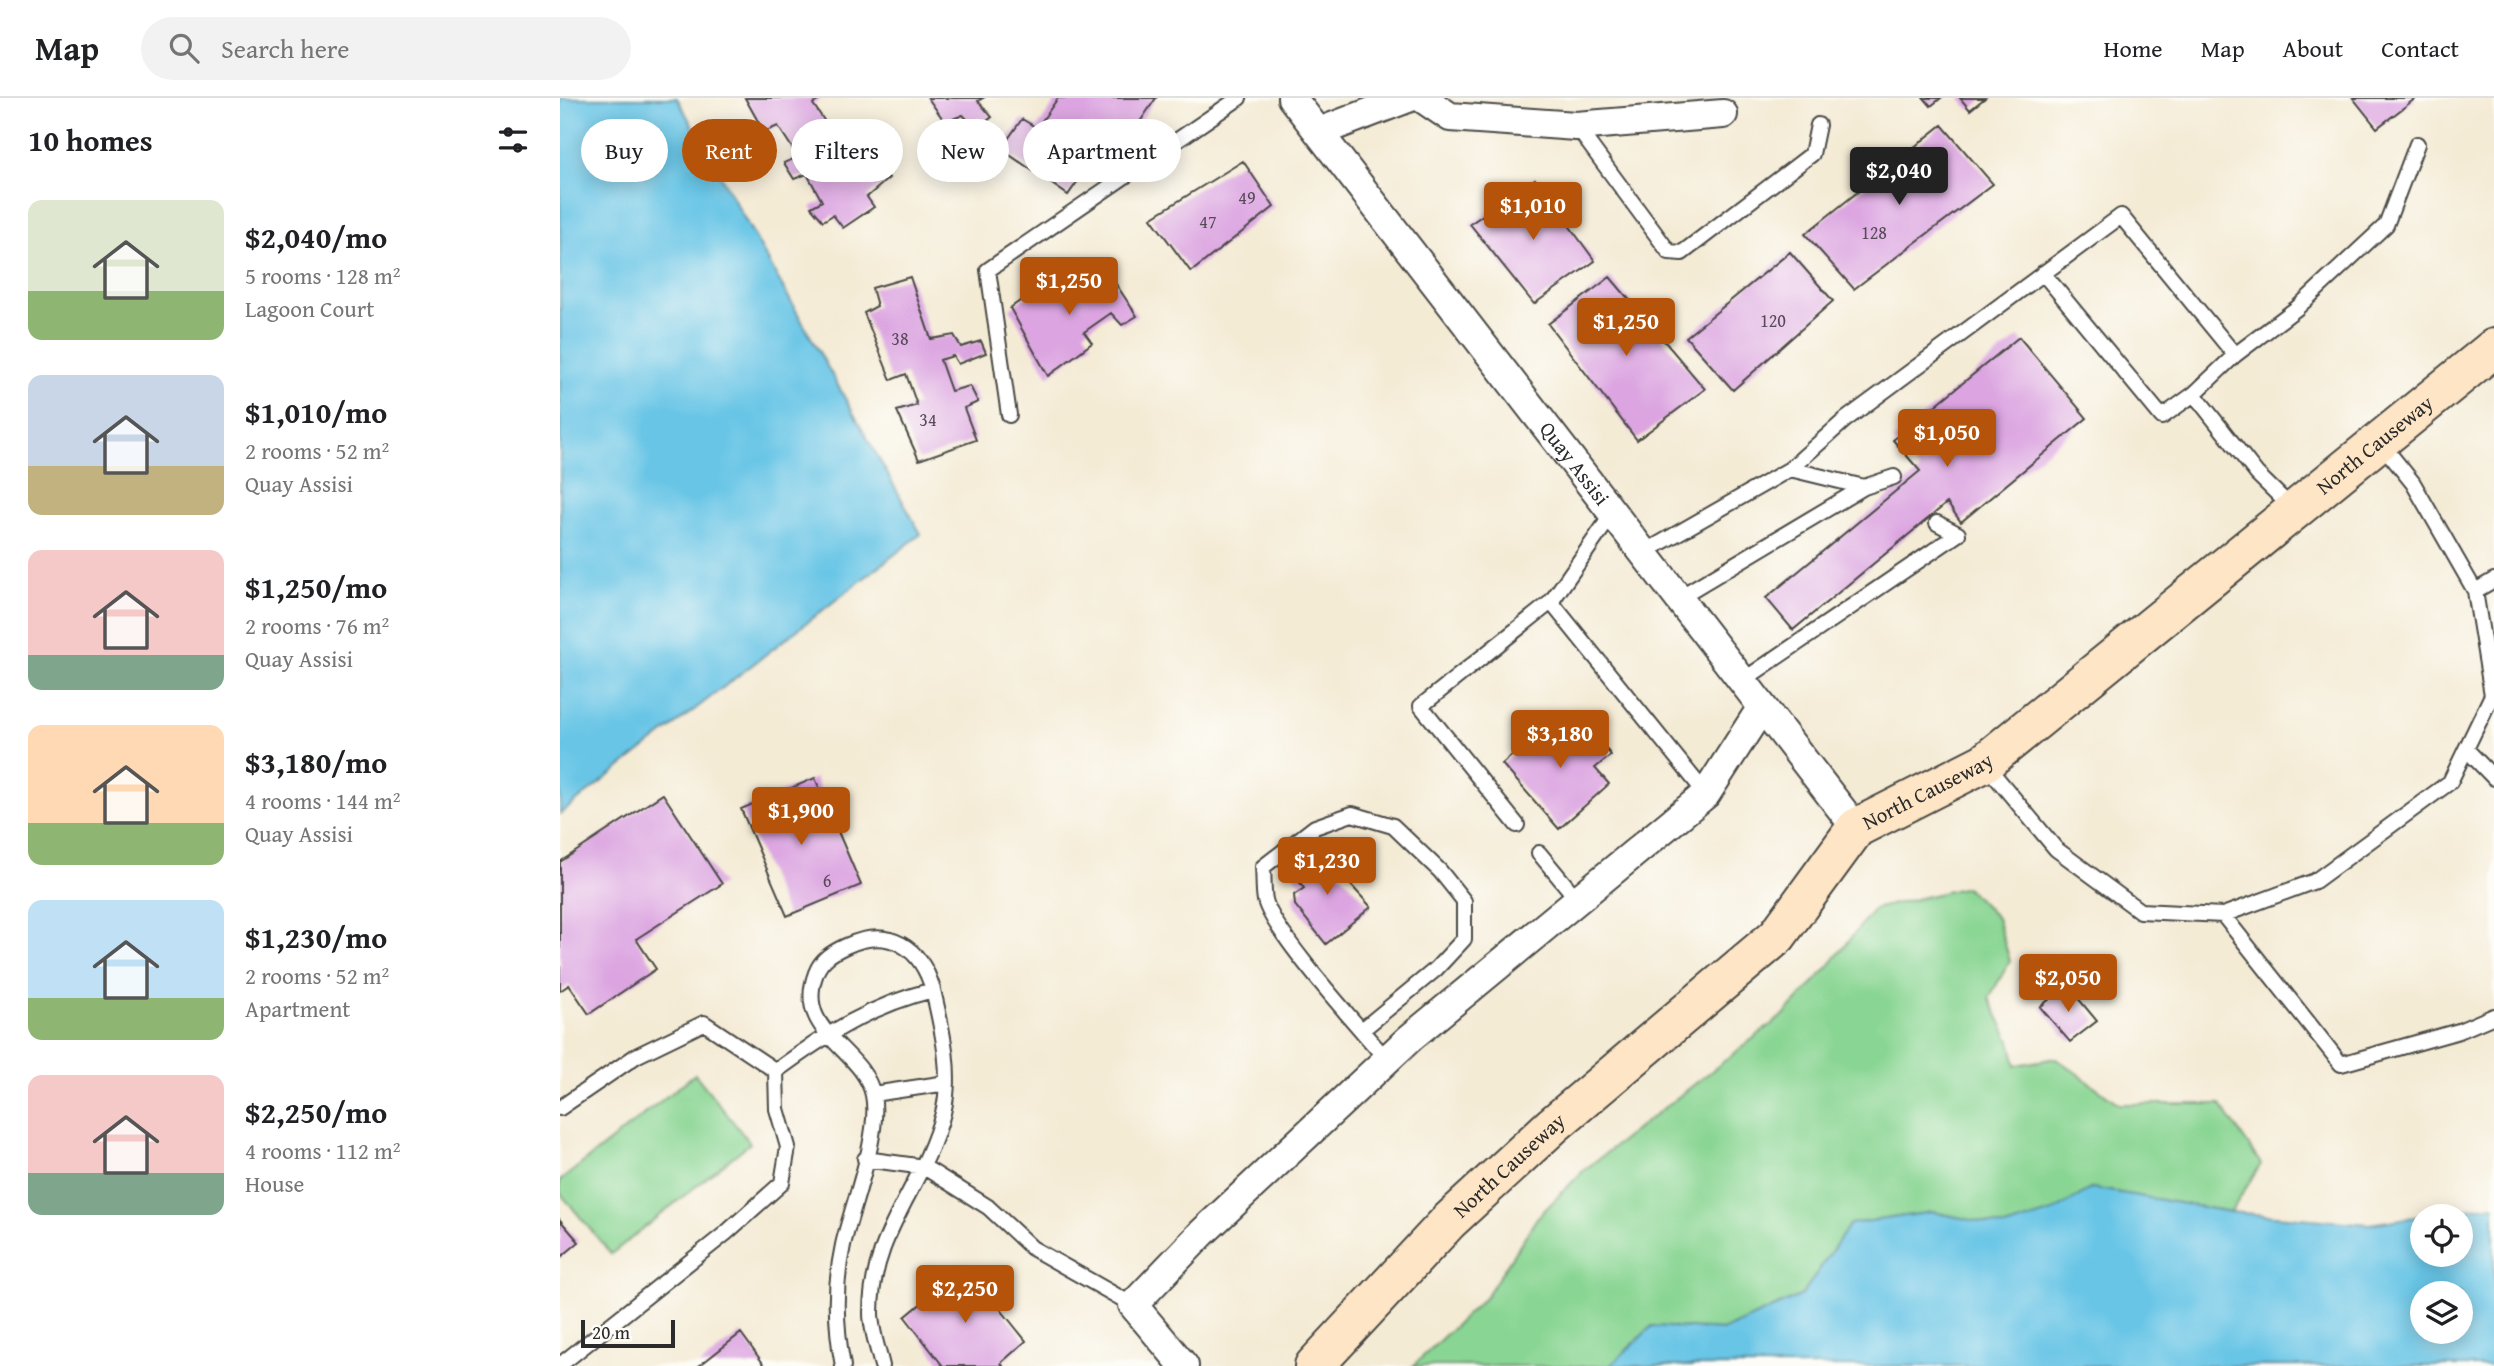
<!DOCTYPE html>
<meta charset="utf-8">
<style>
body{margin:0;font-family:"Gentium Book Plus",serif;background:#f2f2f2;color:#202124;height:100vh;display:flex;flex-direction:column;font-size:26px;white-space:nowrap}
*{box-sizing:border-box;margin:0}
p{font-size:23px;color:#757577}
.icon{flex:none;width:38px;height:38px;fill:none;stroke:currentColor;stroke-width:2;stroke-linecap:round;stroke-linejoin:round}
.map{position:relative;flex:1;overflow:hidden}
.side{display:flex;flex-direction:column;background:#fff;width:560px}
.side>*{flex:none}
.top-card{position:absolute;left:21px;top:21px;width:665px;height:63px;display:flex;gap:14px}
.tools{position:absolute;left:1850px;top:1106px;display:grid;gap:14px}
.tools a{display:grid;place-items:center;width:63px;height:63px;border-radius:50%;background:#fff;box-shadow:0 4px 18px #0003;font-size:35px}
.scale{position:absolute;left:21px;bottom:18px;width:94px;box-sizing:border-box;padding-left:7px;border:4px solid #2b2b2b;border-top:0;font-size:19px;line-height:24px;white-space:nowrap;color:#2b2b2b;-webkit-text-stroke:5px #fdfcf7;paint-order:stroke}
.price{position:absolute;translate:-50% -60px;padding:0 16px;border-radius:7px;background:#b45309;color:#fff;font-size:23px;line-height:46px;filter:drop-shadow(0 2px 4px #0008)}
.price::after{content:'';position:absolute;left:50%;top:42px;width:21px;height:16px;margin-left:-10px;background:inherit;clip-path:polygon(0 0,100% 0,50% 100%)}
.price.current{background:#222;color:#fff}
ul{padding:0;list-style:none}
li{display:flex;align-items:center;gap:21px;height:175px;padding:0 28px}
li span{display:grid;place-items:center;flex:none;width:196px;height:140px;border-radius:14px;color:#555}
li>.icon{margin-inline-start:auto}
span .icon{width:84px;height:84px;fill:#fffc;stroke-width:1}
li b{font-size:30px}
h2{display:flex;justify-content:space-between;align-items:center;height:84px;padding:0 28px;font-size:30px}
.pill{padding:0 24px;border-radius:32px;background:#fff;box-shadow:0 4px 18px #0003;font-size:24px;line-height:63px}
.pill.current{background:#b45309;color:#fff}
header{display:flex;align-items:center;gap:42px;box-sizing:border-box;height:98px;padding:0 35px;background:#fff;border-bottom:2px solid #e0e0e0}
header strong{font-size:33px}
nav{display:flex;gap:38px;margin-inline-start:auto;font-size:24px}
.search{width:490px;height:63px;background:#f2f2f2;display:flex;align-items:center;gap:18px;box-sizing:border-box;padding:0 24px;border-radius:38px;color:#757577;font-size:26px}
main{display:flex;flex:1;min-height:0}
.map>svg:first-child{display:block}
.green{fill:#89d593;stroke:#5a805f;stroke-width:2}
.water{fill:#67c5e6;stroke:#497888;stroke-width:2;fill-rule:evenodd}
.building{fill:#dca5e1}
.lines{fill:none;stroke-linecap:round;stroke-linejoin:round}
.service-casing{stroke:#494844;stroke-width:18}
.minor-casing{stroke:#494844;stroke-width:32}
.secondary-casing{stroke:#494844;stroke-width:42}
.service{stroke:#fff;stroke-width:14}
.minor{stroke:#fff;stroke-width:28}
.secondary{stroke:#fde5c5;stroke-width:38}
.labels{text-anchor:middle;stroke-width:7;stroke-linejoin:round;paint-order:stroke}
.number-label{font-size:18px;fill:#574a58}
.street-label{font-size:21px;fill:#2b2b2b;stroke:#fdfcf7}
</style>
<header>
<strong>Map</strong>
<div class="search"><svg class="icon" aria-label="search" viewBox="0 0 24 24"><circle cx="10" cy="10" r="6"/><path d="M15 15l6 6"/></svg>Search here</div>
<nav><a>Home</a><a>Map</a><a>About</a><a>Contact</a></nav>
</header>
<main>
<section class="side">
<h2>10 homes<svg class="icon" aria-label="filters" viewBox="0 0 24 24"><path d="M4 7h16M4 17h16"/><circle cx="9" cy="7" r="2"/><circle cx="15" cy="17" r="2"/></svg></h2>
<ul>
<li><span style="background:linear-gradient(#dfe7d0 65%,#8fb573 0)"><svg class="icon" aria-label="home" viewBox="0 0 24 24"><path d="M3 11l9-7 9 7M6 9v11h12V9"/></svg></span><div><b>$2,040/mo</b><p>5 rooms · 128 m²</p><p>Lagoon Court</p></div></li>
<li><span style="background:linear-gradient(#c9d6e8 65%,#c2b280 0)"><svg class="icon" aria-label="home" viewBox="0 0 24 24"><path d="M3 11l9-7 9 7M6 9v11h12V9"/></svg></span><div><b>$1,010/mo</b><p>2 rooms · 52 m²</p><p>Quay Assisi</p></div></li>
<li><span style="background:linear-gradient(#f6c9c9 75%,#7fa58c 0)"><svg class="icon" aria-label="home" viewBox="0 0 24 24"><path d="M3 11l9-7 9 7M6 9v11h12V9"/></svg></span><div><b>$1,250/mo</b><p>2 rooms · 76 m²</p><p>Quay Assisi</p></div></li>
<li><span style="background:linear-gradient(#ffd9b3 70%,#8fb573 0)"><svg class="icon" aria-label="home" viewBox="0 0 24 24"><path d="M3 11l9-7 9 7M6 9v11h12V9"/></svg></span><div><b>$3,180/mo</b><p>4 rooms · 144 m²</p><p>Quay Assisi</p></div></li>
<li><span style="background:linear-gradient(#bfe0f5 70%,#8fb573 0)"><svg class="icon" aria-label="home" viewBox="0 0 24 24"><path d="M3 11l9-7 9 7M6 9v11h12V9"/></svg></span><div><b>$1,230/mo</b><p>2 rooms · 52 m²</p><p>Apartment</p></div></li>
<li><span style="background:linear-gradient(#f6c9c9 70%,#7fa58c 0)"><svg class="icon" aria-label="home" viewBox="0 0 24 24"><path d="M3 11l9-7 9 7M6 9v11h12V9"/></svg></span><div><b>$2,250/mo</b><p>4 rooms · 112 m²</p><p>House</p></div></li>
</ul>
</section>
<div class="map">
<svg width="1934" height="1268" viewBox="0 0 1934 1268">
<rect width="100%" height="100%" fill="#fdfcf7"/>
<filter id="ink" filterUnits="userSpaceOnUse"><feTurbulence type="fractalNoise" baseFrequency=".0143" numOctaves="2"/><feDisplacementMap in="SourceGraphic" scale="14" xChannelSelector="R" yChannelSelector="G"/><feConvolveMatrix kernelMatrix="1 2 1 2 8 2 1 2 1" color-interpolation-filters="sRGB"/></filter>
<filter id="wash" filterUnits="userSpaceOnUse"><feTurbulence type="fractalNoise" baseFrequency=".00686" numOctaves="4" result="noise"/><feDisplacementMap in="SourceGraphic" scale="28" xChannelSelector="R" yChannelSelector="G"/><feGaussianBlur stdDeviation="1.57" result="paint"/><feColorMatrix in="noise" values="0 0 0 0 0 0 0 0 0 0 0 0 0 0 0 0 0 1.4 0 .05"/><feComposite in="paint" operator="in"/></filter>
<g filter="url(#wash)">
<rect width="100%" height="100%" fill="#f4ebd5"/>
<path class="green" d="M1406 789 1437 820 1450 863 1429 900 1450 943 1456 967 1496 960 1559 1006H1660L1701 1066 1671 1114 1532 1090 1490 1116 1445 1129 1373 1114 1290 1126 1242 1197 1164 1232 1092 1228 1050 1268H853L927 1197 977 1120 1023 1073 1226 915 1268 869 1314 811Z
M135 976 190 1045 51 1156 0 1095V1083Z"/>
<path class="water" d="M0 0H117L361 436 0 716Z
M1532 1090 1670 1114 1809 1126 1934 1107V1268H1050L1092 1228 1164 1232 1242 1197 1290 1126 1373 1114 1445 1129 1492 1114ZM1862 1118H1900V1157H1862ZM1862 1195H1900V1234H1862Z"/>
<g id="blocks">
<path class="building" d="M185 0H263L253 6 272 34 293 26 300 41 280 51 299 80 319 68 329 80 307 99 314 109 283 130 273 117 263 123 251 109 262 103 247 76 234 81 224 65 238 59 218 28 204 34Z
M368 0H423L418 3 432 19 417 31 403 17 385 24Z
M498 0H596L563 49 530 28 511 54 529 67 508 97 441 51 462 21 477 30Z
M1364 0H1381L1371 8Z
M1400 0H1425L1410 12Z
M1793 0H1856L1817 30Z
M1382 27 1433 86 1294 191 1245 136Z
M683 63 714 109 631 174 591 120Z
M975 81 1035 163 974 206 910 126Z
M1230 154 1273 203 1173 292 1126 239Z
M544 168 577 218 562 227 551 215 524 234 532 245 488 278 450 210 490 182 500 196Z
M350 179 371 241 394 237 401 249 421 243 426 255 398 266 393 258 380 262 391 293 410 288 418 304 404 310 416 342 359 362 337 313 357 307 346 276 331 282 304 215 317 208 312 190Z
M1050 179 1145 291 1077 342 988 226Z
M1459 239 1527 320 1401 424 1387 405 1233 532 1206 500 1360 373 1333 342Z
M993 622 1006 637 1022 622 1051 657 1035 670 1049 686 999 731 942 666Z
M255 680 301 787 227 818 181 711Z
M103 696 162 786 76 841 96 871 29 916 9 887 0 893V764Z
M759 752 811 809 766 846 735 807 734 797 744 790 731 773Z
M1507 887 1537 923 1510 944 1480 909Z
M0 1122 19 1144 0 1160Z
M406 1168 466 1243 441 1265 443 1268H383L345 1219Z
M181 1235 205 1268H139Z"/>
</g>
</g>
<g filter="url(#ink)">
<use href="#blocks" fill-opacity="0" stroke="#494844" stroke-width="2"/>
<g class="lines">
<defs>
<path id="service" d="M1016 28 1109 154 1122 155 1252 56 1258 27
M1483 175 1602 319 1634 296
M449 317 428 172 679 0
M1230 371 1304 389 1334 379
M1733 411 1697 376 1634 296 1675 257 1737 210 1826 127 1857 46
M1083 455 1230 371 1285 322 1561 118 1675 257
M1915 493 1934 482
M1118 500 1304 389
M991 504 1146 696
M1182 583 1398 436 1377 425
M1906 651 1934 680
M1425 666 1496 751 1580 813 1663 817 1755 783 1890 684 1932 597 1915 493 1853 385 1820 344
M957 727 861 608 991 504 1053 415
M979 755 1017 801
M1663 817 1781 966 1899 933 1934 918
M802 932 876 871 904 841V803L880 773 833 728 792 716 755 729 703 769C704 780 703 792 705 802 713 835 800 930 826 961
M313 996 387 985
M0 1010 76 958 144 925 216 973
M305 1061 364 1069 428 1109 472 1150 573 1207
M0 1267 166 1135 222 1085 228 1049 217 1011 216 973C266 936 312 907 373 892 382 931 393 975 383 1015 364 1089 311 1134 311 1215 311 1232 318 1251 322 1268
M283 1268C275 1227 274 1188 283 1147 292 1107 321 1036 313 997 303 950 233 935 256 875 261 861 273 854 286 848 329 828 361 849 373 892"/>
<g id="minor">
<path id="s1" d="M732 0 1296 730"/>
<path d="M862 0 890 19 1016 28 1163 16"/>
<path d="M759 34 848 0"/>
<path d="M624 1268 573 1207 642 1135 850 940 1146 696 1202 609"/>
</g>
<g id="secondary">
<path id="s2" d="M754 1268 889 1123 993 1027 1217 838 1296 730 1424 665 1934 250"/>
</g>
</defs>
<use href="#service" class="service-casing"/>
<use href="#minor" class="minor-casing"/>
<use href="#secondary" class="secondary-casing"/>
<use href="#service" class="service"/>
<use href="#minor" class="minor"/>
<use href="#secondary" class="secondary"/>
</g>
</g>
<g class="labels">
<g class="number-label">
<text x="687" y="106">49</text>
<text x="648" y="130">47</text>
<text x="1314" y="141">128</text>
<text x="1213" y="229">120</text>
<text x="340" y="247">38</text>
<text x="368" y="328">34</text>
<text x="267" y="789">6</text>
</g>
<g class="street-label">
<text dy="7" stroke="none"><textPath href="#s2" startOffset="1414">North Causeway</textPath></text>
<text dy="7" stroke="none"><textPath href="#s1" startOffset="462">Quay Assisi</textPath></text>
<text dy="7" stroke="none"><textPath href="#s2" startOffset="847">North Causeway</textPath></text>
<text dy="7" stroke="none"><textPath href="#s2" startOffset="280">North Causeway</textPath></text>
</g>
</g>
</svg>
<div class="tools">
<a><svg class="icon" aria-label="locate" viewBox="0 0 24 24"><circle cx="12" cy="12" r="6"/><path d="M12 2v4M12 18v4M2 12h4M18 12h4"/></svg></a>
<a><svg class="icon" aria-label="layers" viewBox="0 0 24 24"><path d="M12 4l9 5-9 5-9-5zM3 14l9 5 9-5"/></svg></a>
</div>
<div class="scale">20 m</div>
<b class="price current" style="left:1339px;top:109px">$2,040</b>
<b class="price" style="left:973px;top:144px">$1,010</b>
<b class="price" style="left:509px;top:219px">$1,250</b>
<b class="price" style="left:1066px;top:260px">$1,250</b>
<b class="price" style="left:1387px;top:371px">$1,050</b>
<b class="price" style="left:1000px;top:672px">$3,180</b>
<b class="price" style="left:241px;top:749px">$1,900</b>
<b class="price" style="left:767px;top:799px">$1,230</b>
<b class="price" style="left:1508px;top:916px">$2,050</b>
<b class="price" style="left:405px;top:1227px">$2,250</b>
<div class="top-card">
<a class="pill">Buy</a>
<a class="pill current">Rent</a>
<a class="pill">Filters</a>
<a class="pill">New</a>
<a class="pill">Apartment</a>
</div>
</div>
</main>
